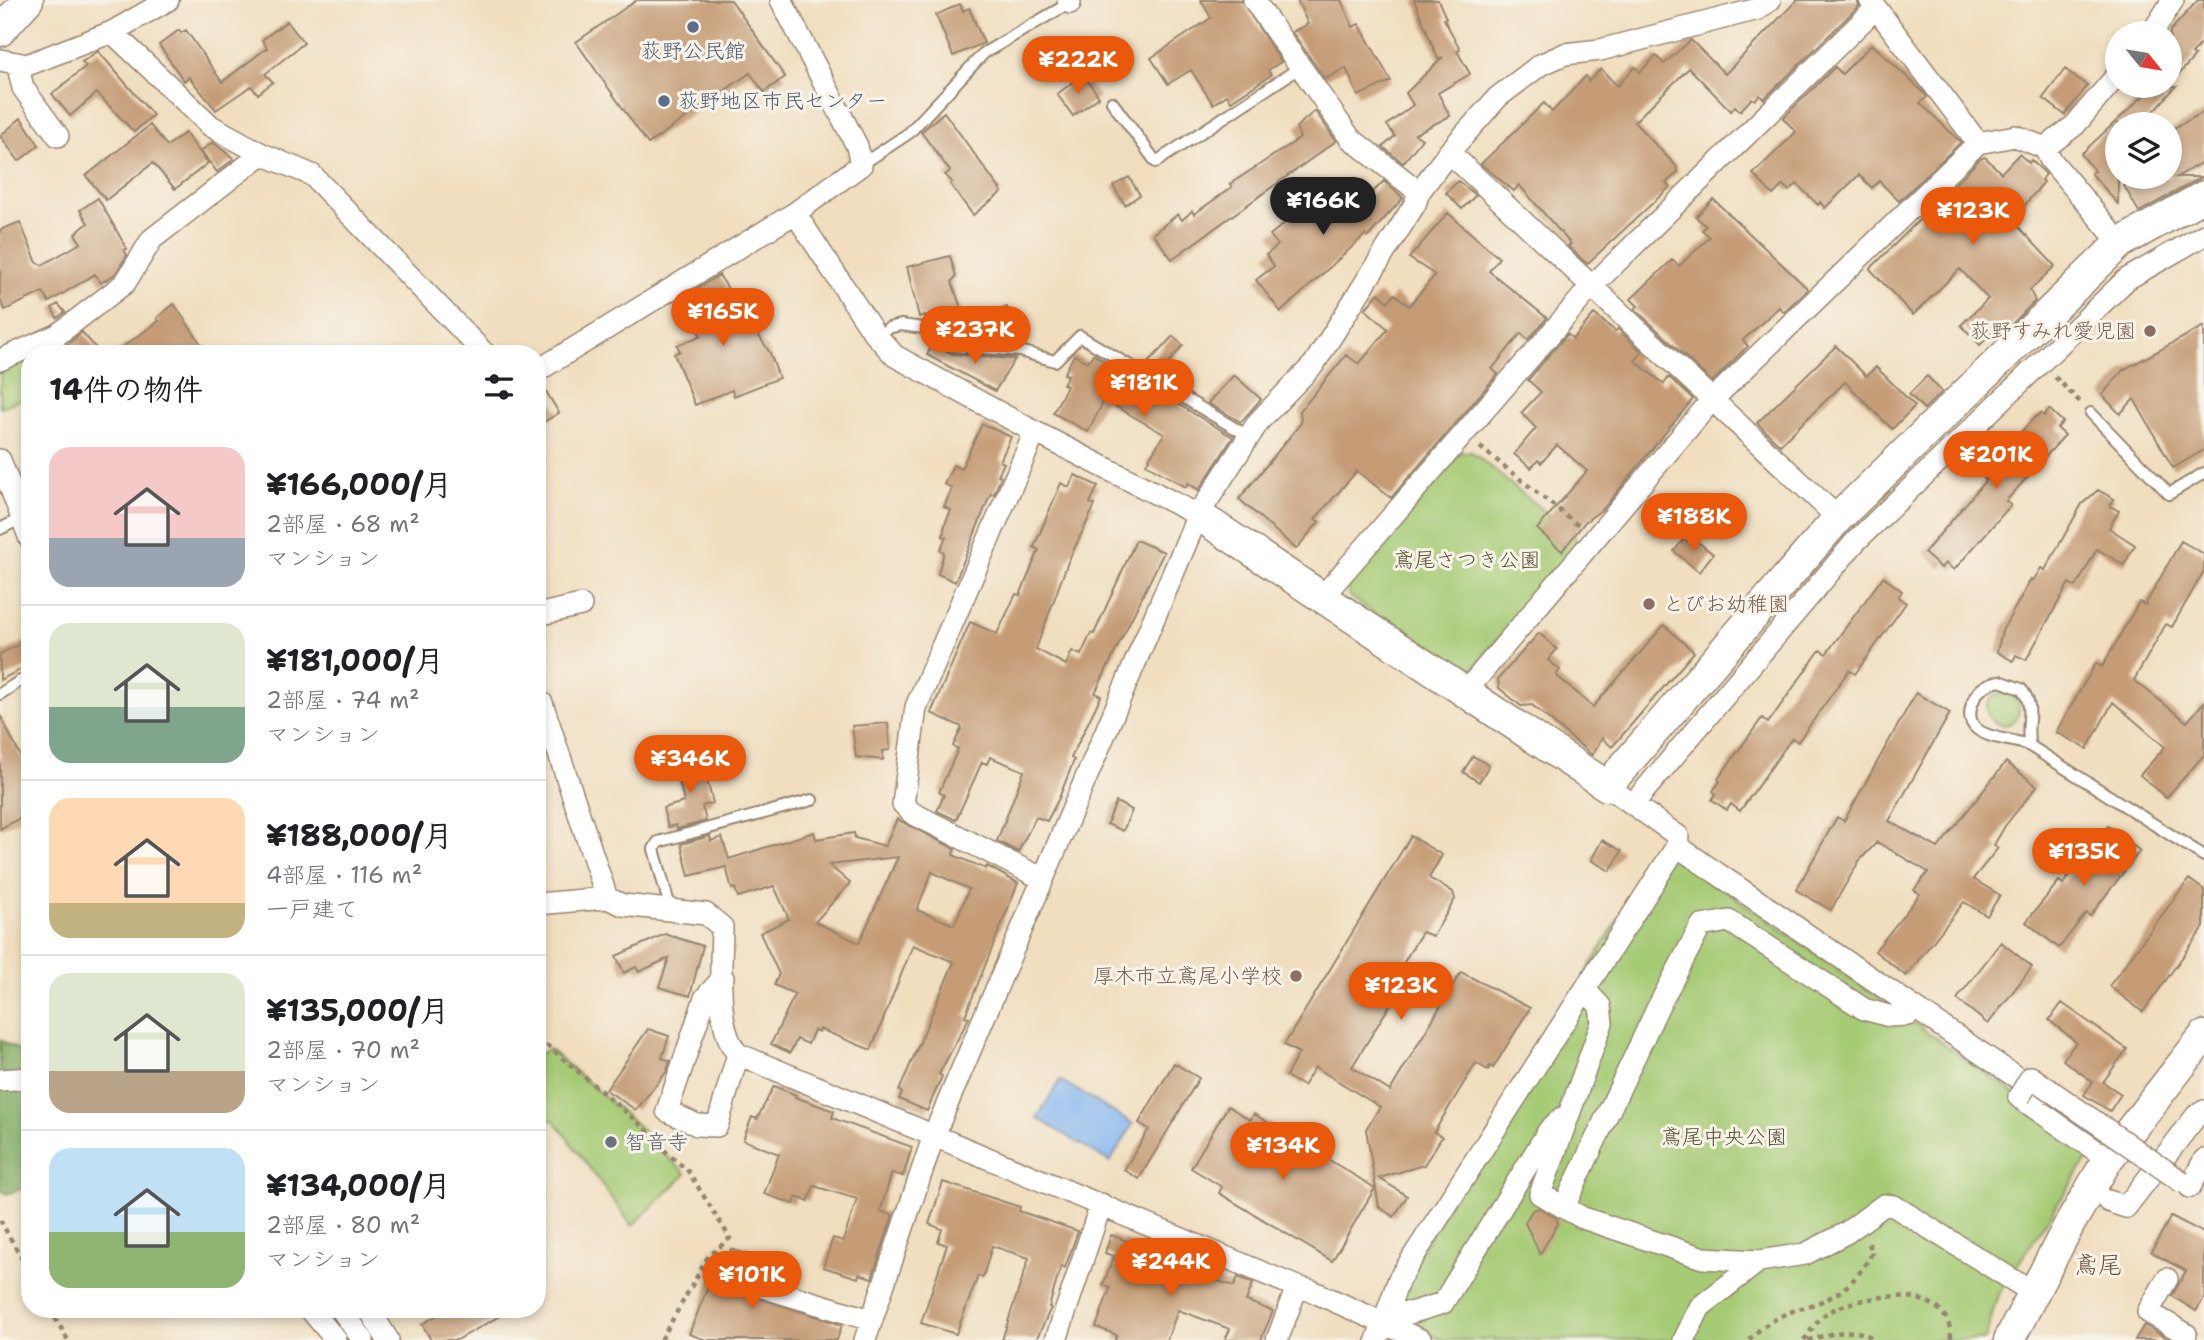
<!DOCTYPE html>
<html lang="ja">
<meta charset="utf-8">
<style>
body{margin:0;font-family:"Shantell Sans","Klee One",sans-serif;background:#f6f6f6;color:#202124;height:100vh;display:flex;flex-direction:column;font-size:26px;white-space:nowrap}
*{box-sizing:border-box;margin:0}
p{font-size:23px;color:#757577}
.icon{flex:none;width:38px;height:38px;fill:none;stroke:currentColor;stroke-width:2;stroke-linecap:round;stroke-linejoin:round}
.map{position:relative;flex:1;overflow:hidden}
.panel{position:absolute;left:21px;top:345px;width:525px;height:973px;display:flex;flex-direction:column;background:#fff;border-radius:28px;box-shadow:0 4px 10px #0003}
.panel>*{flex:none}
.needle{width:46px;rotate:120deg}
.tools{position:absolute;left:2105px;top:21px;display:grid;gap:14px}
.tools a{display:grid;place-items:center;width:77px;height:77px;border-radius:50%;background:#fff;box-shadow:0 4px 10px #0003;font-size:35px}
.price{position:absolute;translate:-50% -60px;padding:0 16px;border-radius:24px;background:#ea580c;color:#fff;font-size:23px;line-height:46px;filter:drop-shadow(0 2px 4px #0008)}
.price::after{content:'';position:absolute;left:50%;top:42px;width:21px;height:16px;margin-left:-10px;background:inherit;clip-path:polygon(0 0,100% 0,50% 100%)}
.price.current{background:#222;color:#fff}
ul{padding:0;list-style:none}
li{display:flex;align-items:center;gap:21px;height:175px;padding:0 28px}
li+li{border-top:2px solid #e0e0e0}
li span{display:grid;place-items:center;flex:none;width:196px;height:140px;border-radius:21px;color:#555}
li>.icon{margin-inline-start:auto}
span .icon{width:84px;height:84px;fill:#fffc;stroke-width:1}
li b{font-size:30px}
h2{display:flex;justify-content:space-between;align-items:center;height:84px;padding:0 28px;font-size:30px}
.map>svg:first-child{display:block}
.green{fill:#a6cb75;stroke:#707a4a;stroke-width:2}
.forest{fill:#84af66;stroke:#606c42;stroke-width:2}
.water{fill:#85b6f1;stroke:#607088;stroke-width:2}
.building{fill:#c59c76;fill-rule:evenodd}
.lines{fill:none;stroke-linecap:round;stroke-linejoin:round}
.lane-casing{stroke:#96846e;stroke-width:14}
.street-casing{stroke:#96846e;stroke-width:24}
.secondary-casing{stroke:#96846e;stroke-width:33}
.path{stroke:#96846e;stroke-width:4.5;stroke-dasharray:5 5;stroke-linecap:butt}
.lane{stroke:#fff;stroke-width:10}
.street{stroke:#fff;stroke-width:21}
.secondary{stroke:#fff;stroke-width:30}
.street-bridge-casing{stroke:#96846e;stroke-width:24;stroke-linecap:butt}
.street-bridge{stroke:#fff;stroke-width:21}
.service-dot{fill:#5c6f8a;stroke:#f7f3e8;stroke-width:2.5}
.education-dot{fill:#8d6e63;stroke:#f7f3e8;stroke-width:2.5}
.worship-dot{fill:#6b7280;stroke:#f7f3e8;stroke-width:2.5}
.labels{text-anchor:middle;stroke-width:6;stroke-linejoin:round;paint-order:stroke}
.service-label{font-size:21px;fill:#4e5e75;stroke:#f7f3e8}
.education-label{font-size:21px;fill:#785e54;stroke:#f7f3e8;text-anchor:end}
.park-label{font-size:21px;fill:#565234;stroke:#f7f3e8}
.worship-label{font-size:21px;fill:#5b616d;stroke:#f7f3e8;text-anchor:start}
.quarter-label{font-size:24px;fill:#6b523d;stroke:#f7f3e8}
</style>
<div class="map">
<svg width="2204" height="1340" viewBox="0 0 2204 1340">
<rect width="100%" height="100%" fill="#f7f3e8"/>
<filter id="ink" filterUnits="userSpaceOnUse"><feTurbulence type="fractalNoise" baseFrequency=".0143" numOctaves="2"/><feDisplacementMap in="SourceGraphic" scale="14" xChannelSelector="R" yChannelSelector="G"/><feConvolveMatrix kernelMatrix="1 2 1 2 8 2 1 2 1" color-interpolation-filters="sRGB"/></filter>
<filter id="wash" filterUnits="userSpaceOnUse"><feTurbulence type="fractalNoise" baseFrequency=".00686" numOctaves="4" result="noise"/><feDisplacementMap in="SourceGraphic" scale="28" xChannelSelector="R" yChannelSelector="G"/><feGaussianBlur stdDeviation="1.57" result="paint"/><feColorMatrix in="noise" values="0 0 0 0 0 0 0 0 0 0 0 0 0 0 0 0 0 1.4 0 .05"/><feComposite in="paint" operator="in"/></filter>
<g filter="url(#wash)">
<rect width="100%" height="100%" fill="#f0debf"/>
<path class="green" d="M30 355V395L0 408V367Z
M1461 452H1472L1575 537 1576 546 1471 671 1461 673 1349 596 1347 587Z
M1987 709a16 16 0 1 1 32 0a16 16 0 1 1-32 0Z
M1662 846 2094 1149 1998 1294 1985 1340H1442L1396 1317 1405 1278Z
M549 1049 644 1131V1135L686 1174 632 1226 555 1121 545 1118 537 1109V1055Z"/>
<path class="forest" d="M0 1040 30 1056V1186L7 1194 0 1190Z"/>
<path class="water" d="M1060 1080 1133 1124 1110 1162 1037 1118Z"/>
<g id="blocks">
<path class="building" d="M637 0H731L785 77 764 92 750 73 648 144 576 42Z
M1201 0H1241L1281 62 1268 70 1271 75 1231 101 1227 95 1213 104 1191 70 1168 84 1151 58 1211 18Z
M1297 0H1341L1353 27 1359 24 1391 81 1358 96 1346 68 1325 79 1292 32 1308 24Z
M1414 0H1438L1446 18 1444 19 1460 49 1457 51 1470 74 1438 93 1450 116 1415 134 1422 139 1403 163 1383 147 1395 136 1387 125 1413 105 1406 93 1443 57 1438 59Z
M1797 0H1857L1859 6 1764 99 1760 95 1755 100 1752 98 1740 111 1735 106 1731 111 1689 68 1634 122 1676 166 1678 172 1666 183 1670 187 1587 264 1568 246 1571 244 1519 185 1514 191 1481 164 1544 103 1552 112 1586 76 1588 82 1601 69 1617 86 1635 67 1640 72 1656 56 1664 64 1691 40 1725 74Z
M2198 0H2204V40L2192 54 2195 56 2170 85V31Z
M960 4 963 11 969 8 984 43 953 56 936 15Z
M287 21 304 43 265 74 273 82 258 94 251 86 216 110 189 77 184 81 159 45 179 30 181 33 186 30 222 82 267 48 262 40Z
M1872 44 1922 91 1927 97 1920 103 1961 142 1899 201 1879 181 1872 188 1859 175 1825 208 1820 202 1818 205 1797 184 1789 191 1783 185 1773 195 1753 174 1796 132 1783 118 1835 67 1842 74Z
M98 51 153 115 134 132 97 93 70 116 52 94 86 66 82 62Z
M2065 69 2087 86 2065 115 2043 98Z
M1085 77 1099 97 1073 116 1057 94 1079 78 1080 81Z
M2154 86H2176L2143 124H2118V153L2109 164 2118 159V204L2091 173 2095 171 2081 154Z
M1315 111 1336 141 1172 259 1153 234 1178 214 1182 220 1192 211 1194 214 1232 187 1230 184 1300 138 1296 127Z
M944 112 1002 192 973 215 950 184 952 182 945 175 950 171 921 132Z
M2204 112V161L2177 177H2202L2139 212 2124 186 2141 177H2170V130Z
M21 118 39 145 19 161 0 136Z
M150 125 167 146 185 133 208 163 175 189 153 163 106 200 86 176Z
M213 142 234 159 217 172 201 151Z
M2019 154 2029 163 2031 160 2046 174 2041 180 2044 182 2012 220 2055 266 2030 290 2035 301 1998 338 1993 332 1980 345 1961 325 1988 299 1960 269 1913 315 1870 269 1980 159 1985 157 2001 173Z
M1129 177 1140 195 1125 205 1113 186Z
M1356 178 1371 194 1384 181 1403 198 1368 237 1365 235 1281 312 1256 280 1274 266 1266 255 1278 245 1270 235 1332 186 1338 194Z
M1458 181 1476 195 1462 209 1446 193Z
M98 198 127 249 124 250 127 255 115 274 101 283 95 274 49 302 43 292 5 310 0 300V230L20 222 37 263 42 265 81 243 75 234 88 223 80 210Z
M1713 199 1808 289 1784 312 1779 307 1743 340 1748 346 1712 382 1635 309 1638 306 1631 299 1672 260 1679 266 1710 237 1702 230 1706 226 1696 217Z
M1448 213 1499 258 1489 271 1547 318 1528 340 1521 333 1492 369 1498 374 1391 498 1357 471 1315 519 1319 522 1296 549 1239 499 1301 423 1300 411 1346 355 1359 364 1388 329 1365 309 1379 293 1388 302 1395 294 1409 306 1435 275 1409 258Z
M950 256 956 276 952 282 965 320 1007 307 1018 343 955 338 927 321 925 315 919 317 907 267Z
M719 275 770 353 779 378 734 396 732 390 695 405 674 354 680 351 677 345 701 336 685 310 700 300 693 291Z
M58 304 65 312 57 318 52 308Z
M174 304 208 354H113L159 321 157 318Z
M1594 314 1615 331 1618 329 1642 352 1635 361 1664 384 1669 377 1693 399 1604 508 1585 522 1562 551 1537 529 1587 471 1557 445 1541 463 1538 460 1531 468 1514 454 1536 428 1521 413 1541 392 1528 380 1567 334 1573 339Z
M2204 326V450L2173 468 2134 399 2120 414 2102 395 2123 370Z
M82 332 101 354H57L70 342Z
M1173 336 1183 345 1160 374 1145 366Z
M933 343 952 354 1015 359 995 391 927 355Z
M1836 346 1866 376 1876 367 1915 406 1892 429 1845 382 1780 445 1757 423Z
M1093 354 1233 437 1199 490 1188 483 1186 487 1146 464 1164 434 1104 400 1088 432 1053 413 1067 386 1063 384 1068 375 1064 374 1074 355 1088 362Z
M1234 375 1261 399 1241 422 1208 403Z
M1927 376 1942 392 1924 409 1909 394Z
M541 383 559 413 537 426V384Z
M2049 409 2063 422 2057 428 2065 435 2006 501 2011 505 1954 570 1945 563 1941 568 1924 553 1986 480 1983 477 1991 465 2031 421 2041 413 2044 416Z
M982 424 1011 437 1000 461 1004 463 998 475 1001 476 994 495 991 493 955 582 938 574 944 552 940 550 946 537 943 536 945 524 951 510 944 507 952 488 944 484 953 465 961 469Z
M1075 475 1098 486 1090 503 1095 505 1068 562 1036 649 1066 665 1072 651 1081 655 1091 633 1094 634 1136 540 1164 552 1095 693 1101 696 1071 758 1074 760 1059 798 1047 821 1036 817 1018 852 997 841 1024 771 990 757 987 764 982 762 956 820 937 811 944 795 939 792 958 749 953 746 962 727 931 713 970 622 997 634 1016 594 1020 595 1039 550 1034 547 1061 483 1069 487Z
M2098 490 2114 499 2110 506 2119 511 2109 528 2135 545 2124 565 2097 549 2076 587 2069 583 2026 660 2016 655 2013 661 1997 652 2002 631 2031 579 2033 581 2041 568 2045 570 2082 504Z
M1688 534 1713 554 1699 572 1674 551Z
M2181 541 2204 554V571L2172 627 2166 624 2134 680 2187 722 2204 702V755L2166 798 2140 775 2165 747 2113 702 2087 749 2056 732 2096 663 2102 667 2139 602 2145 605Z
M1883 577 1902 591 1898 597 1906 603 1855 674 1849 670 1798 742 1792 738 1740 811 1731 804 1727 810 1712 800 1716 794 1713 791 1720 781 1718 779 1762 718 1768 723 1820 650 1826 654Z
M1664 625 1694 652 1612 747 1602 738 1592 755 1532 705 1521 706 1499 688 1498 679 1539 633 1557 649 1548 660 1560 670 1556 675 1593 707Z
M30 639V665L0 680V654Z
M1916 693 1950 713 1889 821 1938 848 2006 762 2037 786 2005 826 1994 845 1998 848 1973 879 2000 895 1987 916 1964 902 1906 976 1875 951 1920 894 1914 890 1928 872 1877 842 1859 861 1831 910 1796 890 1837 817 1844 821Z
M0 715 30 775V813L0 829Z
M888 723 890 750 883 751V760L856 757 852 726Z
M1473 756 1489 765 1479 782 1463 772Z
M701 757 713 803 702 806 706 821 677 829 676 825 668 827 663 808 684 802 675 764Z
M1116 802 1132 810 1123 831 1107 824Z
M897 819 955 849 953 855 986 869 987 866 1018 883 965 1016 969 1018 939 1074 942 1076 927 1111 899 1099 902 1093 899 1091 954 962 913 945 871 1050 820 1029 819 1032 814 1030 808 1044 797 1039 790 1053 771 1044 795 994 774 985 779 974 760 933 789 919 774 886 738 897 735 888 732 889 726 867 689 876 681 844 710 836 711 841 722 837 729 859 814 832 816 839 854 833 855 838 885 846ZM898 857 859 943 815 922 850 883 829 865ZM932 872 969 889 954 925 917 910Z
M2108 826 2140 851 2090 916 2086 913 2059 948 2026 922 2059 881 2063 884Z
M1411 836 1442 855 1429 878 1453 892 1455 899 1433 936 1422 932 1392 982 1401 987 1352 1067 1390 1091 1461 972 1530 1008 1493 1068 1490 1066 1488 1070 1476 1063 1434 1132 1442 1137 1424 1165 1379 1178 1407 1196 1394 1217 1379 1207 1366 1129 1380 1107 1315 1067 1303 1086 1286 1076 1299 1053 1284 1045Z
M1602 840 1622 851 1610 871 1591 860Z
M2189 879 2204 890V927L2143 1012 2109 986Z
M665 934 703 946 690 996 659 987 669 958 639 972 636 967 624 973 616 956Z
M2001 942 2032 967 1988 1024 1957 999Z
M2062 1003 2127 1049 2103 1082 2121 1094 2110 1111 2084 1095 2093 1082 2063 1060 2076 1042 2049 1020Z
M648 1029 669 1036 662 1058 670 1061 667 1071 636 1110 606 1090Z
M1174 1063 1199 1078 1139 1179 1124 1170 1149 1129 1139 1123Z
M774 1086 796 1095 795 1097 834 1111 832 1118 912 1147 903 1176 892 1173 880 1211 893 1215 872 1278 859 1274 858 1278 823 1267 833 1238 843 1241 857 1199 814 1186 808 1201 796 1197 794 1204 764 1194 779 1154 743 1140 752 1117 757 1119Z
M1228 1106 1250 1120 1254 1114 1375 1188 1332 1261 1219 1193 1222 1187 1191 1168Z
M943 1182 1020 1207 1019 1211 1078 1231 1065 1268 1061 1266 1049 1307 1051 1308 1036 1340H1002L1029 1258 992 1246 983 1277 978 1276 956 1334 921 1323 947 1245 938 1242 942 1229 929 1224Z
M1539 1208 1556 1218 1558 1223 1540 1254 1525 1223 1532 1210Z
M2171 1216 2204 1233V1298L2196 1311 2172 1296 2186 1271 2151 1252Z
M1111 1235 1156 1252 1153 1259 1202 1276 1234 1286 1238 1277 1253 1283 1246 1301 1273 1311 1261 1340H1225L1230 1329 1178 1310 1167 1340H1115L1117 1335 1096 1327 1110 1288 1103 1285 1114 1256 1105 1253Z
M731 1249 758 1258 748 1288 753 1296 842 1325 837 1340H706L689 1334 714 1272 722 1274Z
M448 1309H512L457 1340H431L422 1324Z
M2144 1325 2170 1340H2135Z"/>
</g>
</g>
<g filter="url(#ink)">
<use href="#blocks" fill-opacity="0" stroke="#96846e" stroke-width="2"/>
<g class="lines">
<defs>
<path id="lane" d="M1112 102 1156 162 1299 68
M861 165 909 133 984 53 1073 1
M888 328 901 325 923 328 953 346 1020 351 1055 361 1080 336 1248 436
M2091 413 2169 494 2204 473
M0 529 22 518
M0 694 20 681 30 679
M2030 746C2024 725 2037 707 2021 689L2000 681C1989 683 1979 688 1974 699 1955 742 2011 736 2030 746L2204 856
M668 910V900L654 849 658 842 812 800"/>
<path id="street" d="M1068 0 1070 3
M1254 0 1350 138 1419 192
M1870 0 1978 143 2015 136 2045 148 2075 125 2118 74
M112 32 211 126 262 154 312 175 485 354
M2152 33 2173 0
M0 60 27 65 112 32 168 0
M17 63 23 88 58 136
M2045 148 2050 159 2120 243
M1449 152 1838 518
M795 213 874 333 895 356 1035 432 1198 515
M0 360 57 335 125 283 152 239 262 154
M537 371 795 213 861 165 857 146 781 0
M1035 432 916 707 903 804 912 813 1043 879
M0 460 30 539
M1323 596 1591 287 1876 8
M537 615 581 605
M1466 691 1711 401 1978 143
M537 702 542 703 607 898
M1607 786 1678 836 1677 846
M1633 804 1856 541 2127 279 2204 235
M537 904 607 898 623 905 706 914 722 927C722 962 714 1028 738 1054L1297 1287 1277 1340
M723 978 705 998 667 1111 697 1125 717 1126 738 1054
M1585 990 1600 1006 1602 1023 1540 1194 1583 1218 1703 1258 1759 1261 1805 1254 1846 1233 1884 1205 1894 1206 2032 1292
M0 1080 30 1078
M2019 1097 2108 1159
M2190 1187 2204 1160
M2108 1201 2126 1207 2197 1115 2204 1111
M1564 1207 1656 1011 1701 926 1729 921 1864 1009 1889 1016 1908 1015 1916 1009
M2167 1279 2148 1312 2186 1334
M762 1287 871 1320
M1297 1287 1312 1291 1421 1340
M310 1309 336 1340
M341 1309 363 1340
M369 1309 388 1340
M1388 1311 1410 1313 1443 1303 1549 1130 1562 1118
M865 1340 934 1135 1198 515 1259 421 1314 364 1415 204 1419 192 1449 152 1498 97 1540 65 1565 54 1600 50 1758 9 1770 0
M1056 1340 1101 1204
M1377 1340 1399 1279 1677 846 2041 1094
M1684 1340 1700 1307 1759 1261"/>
<path id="secondary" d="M0 31 28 0
M1198 515 1607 786 1838 518 2120 243 2204 196
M2009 1340 2068 1227 2108 1159 2204 1036"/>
</defs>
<use href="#lane" class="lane-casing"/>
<use href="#street" class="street-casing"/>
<use href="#secondary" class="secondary-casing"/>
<path class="path" d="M2055 377 2081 403
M1480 447 1580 527
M537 1051 548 1046 648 1131 647 1135 688 1171 730 1238 708 1257 661 1340
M0 1220 30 1273
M50 1309 68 1340
M1749 1340C1794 1291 1834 1323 1872 1253L1868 1240
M1804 1340C1812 1330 1818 1318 1829 1312 1863 1294 1952 1280 1951 1340
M1808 1340C1829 1335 1856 1324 1875 1340"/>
<use href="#lane" class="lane"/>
<use href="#street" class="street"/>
<use href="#secondary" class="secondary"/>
<defs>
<path id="street-bridge" d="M2019 1097 2031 1077 2182 1182"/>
</defs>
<use href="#street-bridge" class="street-bridge-casing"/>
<use href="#street-bridge" class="street-bridge"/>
</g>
</g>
<g class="service-dot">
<circle cx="693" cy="27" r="7"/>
<circle cx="664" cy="101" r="7"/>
</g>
<g class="education-dot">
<circle cx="2150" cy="331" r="7"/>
<circle cx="1649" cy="604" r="7"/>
<circle cx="1296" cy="976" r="7"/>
</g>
<circle class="worship-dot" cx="611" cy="1142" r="7"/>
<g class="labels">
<g class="service-label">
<text x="693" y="58">荻野公民館</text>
<text x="678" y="108" text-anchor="start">荻野地区市民センター</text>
</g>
<g class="education-label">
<text x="2136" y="338">荻野すみれ愛児園</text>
<text x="1663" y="611" text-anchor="start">とびお幼稚園</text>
<text x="1282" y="983">厚木市立鳶尾小学校</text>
</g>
<g class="park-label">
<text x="1467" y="567">鳶尾さつき公園</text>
<text x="1724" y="1144">鳶尾中央公園</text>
</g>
<g class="worship-label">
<text x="625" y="1149">智音寺</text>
</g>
<g class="quarter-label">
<text x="2098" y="1273">鳶尾</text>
</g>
</g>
</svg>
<div class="tools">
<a><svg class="needle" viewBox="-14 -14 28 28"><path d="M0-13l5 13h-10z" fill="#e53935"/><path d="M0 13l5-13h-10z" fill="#757577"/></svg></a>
<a><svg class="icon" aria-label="layers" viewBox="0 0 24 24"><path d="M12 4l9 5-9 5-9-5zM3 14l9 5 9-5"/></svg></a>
</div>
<b class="price" style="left:1078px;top:96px">¥222K</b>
<b class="price current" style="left:1323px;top:237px">¥166K</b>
<b class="price" style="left:1973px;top:247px">¥123K</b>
<b class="price" style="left:723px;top:348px">¥165K</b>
<b class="price" style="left:975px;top:366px">¥237K</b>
<b class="price" style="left:1144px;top:419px">¥181K</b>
<b class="price" style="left:1996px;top:491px">¥201K</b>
<b class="price" style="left:1694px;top:553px">¥188K</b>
<b class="price" style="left:690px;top:795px">¥346K</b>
<b class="price" style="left:2084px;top:888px">¥135K</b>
<b class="price" style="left:1401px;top:1022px">¥123K</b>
<b class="price" style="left:1283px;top:1182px">¥134K</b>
<b class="price" style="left:1171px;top:1298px">¥244K</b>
<b class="price" style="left:752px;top:1311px">¥101K</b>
<section class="panel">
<h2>14件の物件<svg class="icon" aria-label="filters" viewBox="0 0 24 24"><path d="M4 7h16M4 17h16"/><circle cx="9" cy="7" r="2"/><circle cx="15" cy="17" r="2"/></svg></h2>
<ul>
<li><span style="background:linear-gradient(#f6c9c9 65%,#9aa5b1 0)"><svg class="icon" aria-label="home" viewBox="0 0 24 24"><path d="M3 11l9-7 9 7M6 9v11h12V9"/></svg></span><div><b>¥166,000/月</b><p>2部屋 · 68 m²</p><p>マンション</p></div></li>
<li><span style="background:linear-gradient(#dfe7d0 60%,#7fa58c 0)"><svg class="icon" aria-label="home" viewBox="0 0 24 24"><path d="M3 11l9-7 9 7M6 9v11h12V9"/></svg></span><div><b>¥181,000/月</b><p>2部屋 · 74 m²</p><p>マンション</p></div></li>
<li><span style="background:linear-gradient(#ffd9b3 75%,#c2b280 0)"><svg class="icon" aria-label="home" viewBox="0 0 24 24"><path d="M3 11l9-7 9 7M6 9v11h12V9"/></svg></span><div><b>¥188,000/月</b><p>4部屋 · 116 m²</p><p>一戸建て</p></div></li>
<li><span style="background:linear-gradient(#dfe7d0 70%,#b9a48a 0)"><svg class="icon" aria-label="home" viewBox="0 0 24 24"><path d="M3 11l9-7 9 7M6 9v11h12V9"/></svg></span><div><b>¥135,000/月</b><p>2部屋 · 70 m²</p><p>マンション</p></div></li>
<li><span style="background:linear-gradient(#bfe0f5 60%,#8fb573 0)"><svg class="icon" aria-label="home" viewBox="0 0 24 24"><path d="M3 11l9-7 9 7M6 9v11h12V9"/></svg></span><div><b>¥134,000/月</b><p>2部屋 · 80 m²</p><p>マンション</p></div></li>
</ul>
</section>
</div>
